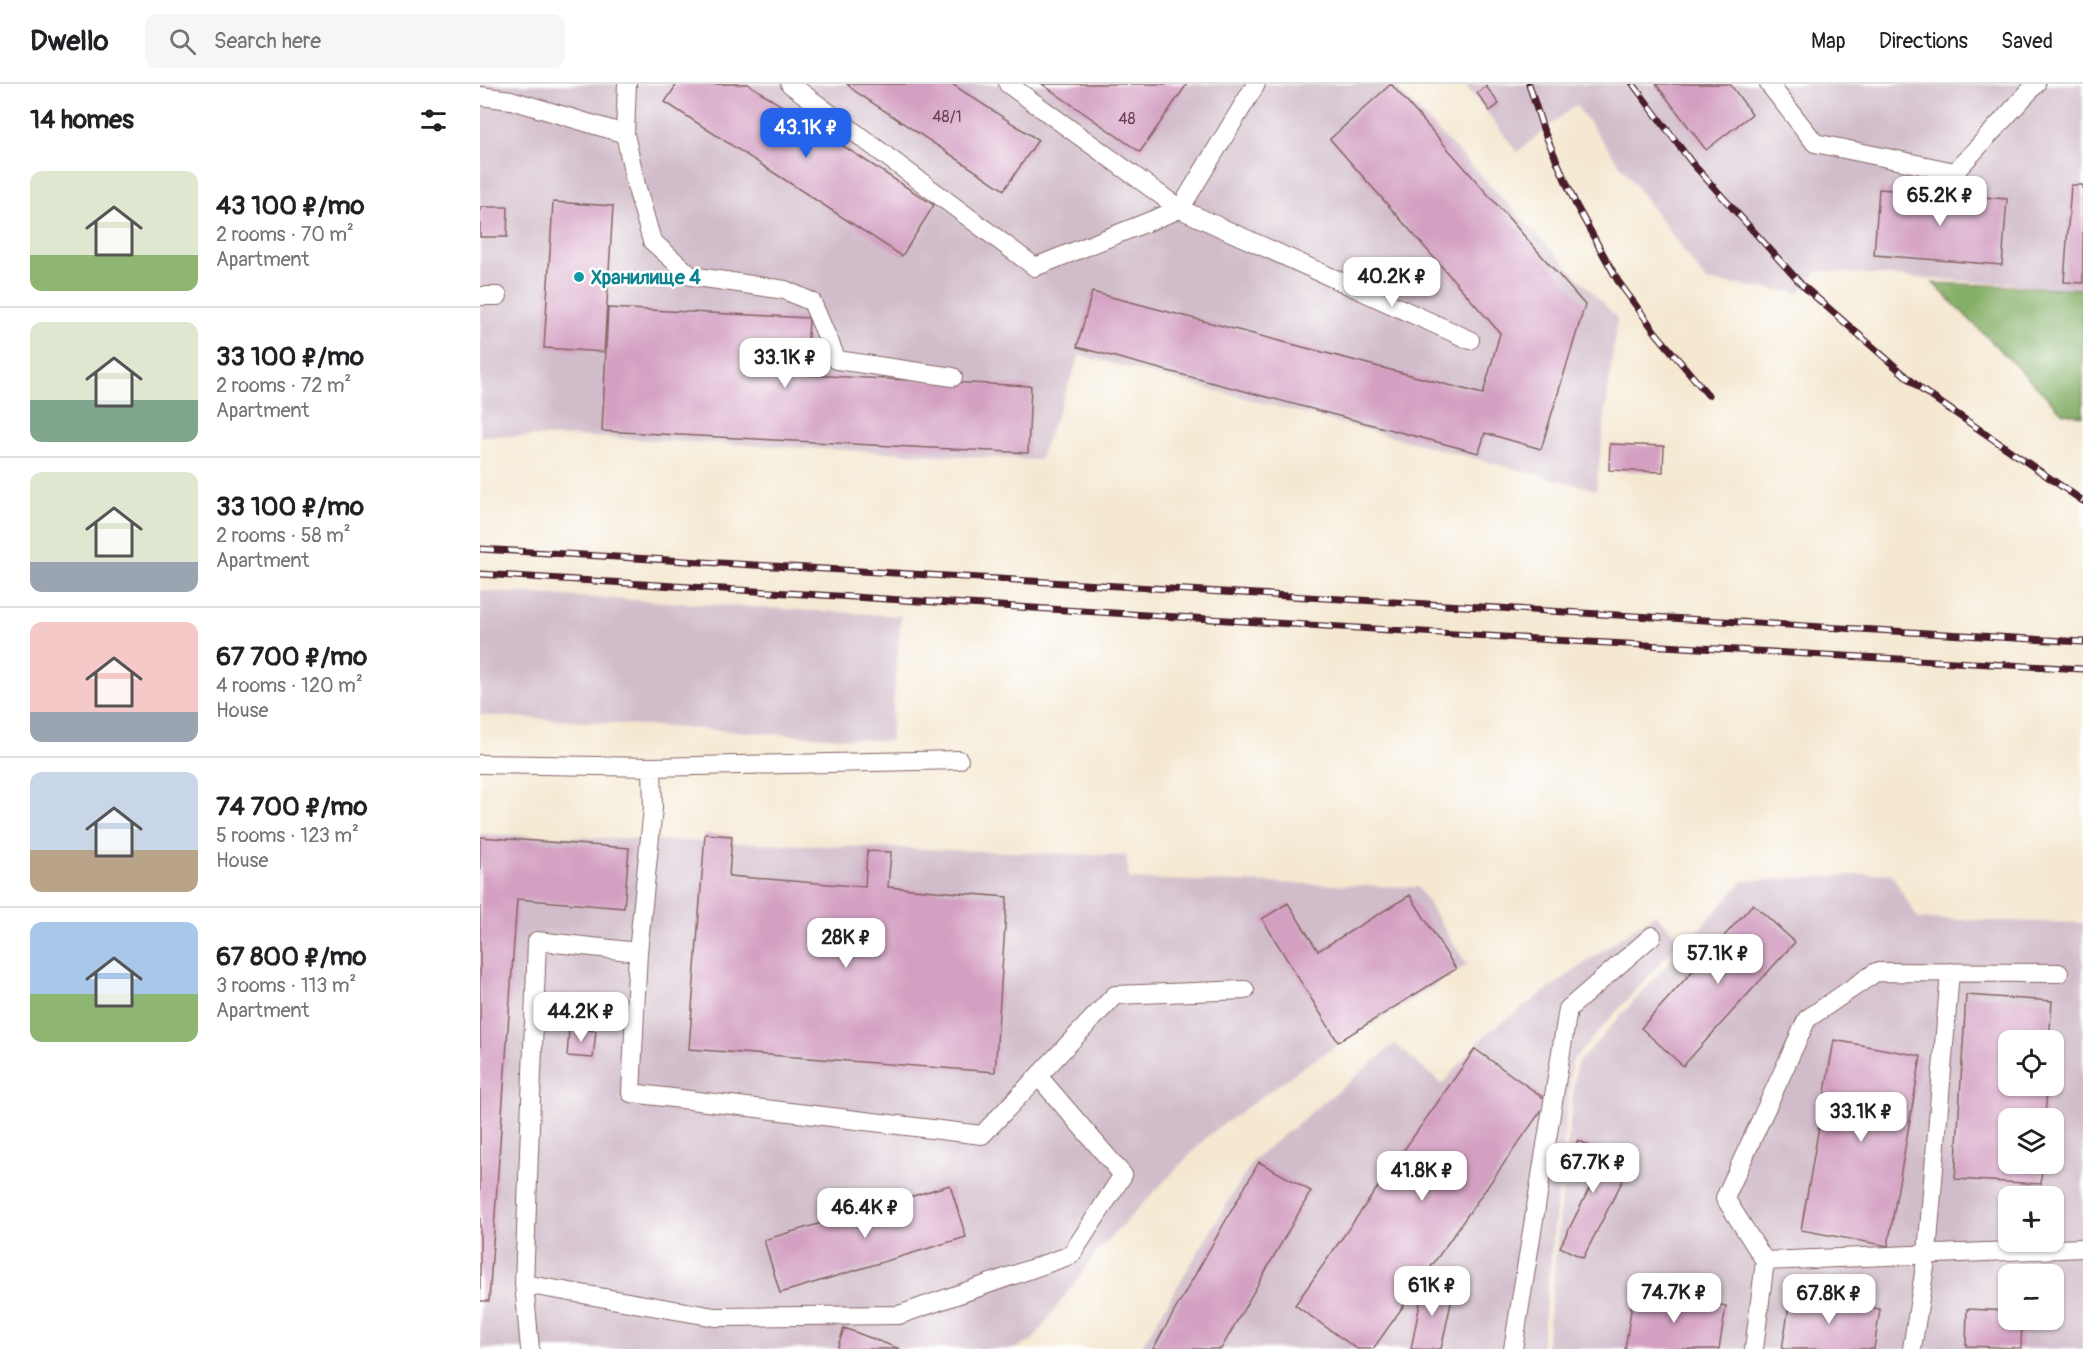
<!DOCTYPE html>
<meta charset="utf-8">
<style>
body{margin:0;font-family:Pangolin,sans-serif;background:#f6f6f6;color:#202124;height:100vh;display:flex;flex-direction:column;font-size:22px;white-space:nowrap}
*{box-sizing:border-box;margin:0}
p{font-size:20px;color:#757577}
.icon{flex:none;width:33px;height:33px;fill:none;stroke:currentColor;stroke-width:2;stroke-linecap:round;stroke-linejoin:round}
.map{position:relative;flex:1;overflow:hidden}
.side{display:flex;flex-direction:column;background:#fff;width:480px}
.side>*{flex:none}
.fabs{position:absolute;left:1518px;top:946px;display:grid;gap:12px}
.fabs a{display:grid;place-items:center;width:66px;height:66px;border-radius:12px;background:#fff;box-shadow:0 2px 4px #0004;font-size:30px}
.price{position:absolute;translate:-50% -51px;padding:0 14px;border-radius:12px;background:#fff;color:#222;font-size:20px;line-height:39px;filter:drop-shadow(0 2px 3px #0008)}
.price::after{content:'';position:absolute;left:50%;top:36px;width:18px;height:14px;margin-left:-9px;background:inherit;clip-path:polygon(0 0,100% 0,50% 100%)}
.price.active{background:#2563eb;color:#fff}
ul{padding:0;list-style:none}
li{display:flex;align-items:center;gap:18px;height:150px;padding:0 30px}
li+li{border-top:2px solid #e0e0e0}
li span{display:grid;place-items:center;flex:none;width:168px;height:120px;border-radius:12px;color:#555}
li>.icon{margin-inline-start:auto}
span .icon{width:72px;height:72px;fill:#fffc;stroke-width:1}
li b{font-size:26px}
h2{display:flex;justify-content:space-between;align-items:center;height:72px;padding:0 30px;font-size:26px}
header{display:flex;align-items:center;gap:36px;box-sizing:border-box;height:84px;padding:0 30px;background:#fff;border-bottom:2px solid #e0e0e0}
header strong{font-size:28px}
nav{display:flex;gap:33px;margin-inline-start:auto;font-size:21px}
.search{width:420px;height:54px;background:#f6f6f6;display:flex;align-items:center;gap:15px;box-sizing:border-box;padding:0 21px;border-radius:12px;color:#757577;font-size:22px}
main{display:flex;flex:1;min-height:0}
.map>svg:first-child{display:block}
.industrial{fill:#d1bdca;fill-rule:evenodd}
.forest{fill:#84af66;stroke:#676748;stroke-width:1.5}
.building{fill:#d4a0c2}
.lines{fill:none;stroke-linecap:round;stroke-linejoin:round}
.service-casing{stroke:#866565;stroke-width:20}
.service{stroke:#fff;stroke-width:18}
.rail-casing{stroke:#4a1f2b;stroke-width:7}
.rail{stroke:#fff;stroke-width:4.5;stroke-dasharray:14;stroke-linecap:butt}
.culture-dot{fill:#0f9aa8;stroke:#fff;stroke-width:2}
.labels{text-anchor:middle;stroke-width:5;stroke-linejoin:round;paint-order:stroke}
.number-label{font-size:16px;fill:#6c3f51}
.culture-label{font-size:20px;font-weight:bold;fill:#0d838f;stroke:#fff;text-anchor:start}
</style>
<header>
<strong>Dwello</strong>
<div class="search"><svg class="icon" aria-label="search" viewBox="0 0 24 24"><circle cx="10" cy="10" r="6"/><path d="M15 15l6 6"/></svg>Search here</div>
<nav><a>Map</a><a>Directions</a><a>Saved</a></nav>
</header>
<main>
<section class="side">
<h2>14 homes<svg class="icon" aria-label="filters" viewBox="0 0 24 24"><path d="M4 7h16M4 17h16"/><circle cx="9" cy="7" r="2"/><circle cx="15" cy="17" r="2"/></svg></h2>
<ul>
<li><span style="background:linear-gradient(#dfe7d0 70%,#8fb573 0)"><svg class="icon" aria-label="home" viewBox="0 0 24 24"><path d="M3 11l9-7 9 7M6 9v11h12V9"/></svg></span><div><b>43 100 ₽/mo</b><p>2 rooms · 70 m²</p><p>Apartment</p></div></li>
<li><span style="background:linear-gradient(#dfe7d0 65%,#7fa58c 0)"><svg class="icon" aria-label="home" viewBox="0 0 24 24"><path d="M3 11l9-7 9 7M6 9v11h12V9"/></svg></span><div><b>33 100 ₽/mo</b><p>2 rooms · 72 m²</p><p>Apartment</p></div></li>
<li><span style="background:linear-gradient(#dfe7d0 75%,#9aa5b1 0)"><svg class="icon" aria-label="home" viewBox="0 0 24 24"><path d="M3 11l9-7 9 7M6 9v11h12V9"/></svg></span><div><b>33 100 ₽/mo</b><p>2 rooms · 58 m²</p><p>Apartment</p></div></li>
<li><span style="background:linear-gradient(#f6c9c9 75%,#9aa5b1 0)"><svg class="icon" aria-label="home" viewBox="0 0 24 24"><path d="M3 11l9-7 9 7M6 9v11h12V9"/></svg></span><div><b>67 700 ₽/mo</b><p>4 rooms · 120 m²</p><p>House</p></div></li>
<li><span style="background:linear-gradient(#c9d6e8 65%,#b9a48a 0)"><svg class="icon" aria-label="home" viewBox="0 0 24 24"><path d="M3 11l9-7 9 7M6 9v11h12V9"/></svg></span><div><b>74 700 ₽/mo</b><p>5 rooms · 123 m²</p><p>House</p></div></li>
<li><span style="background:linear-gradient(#a9c7e8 60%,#8fb573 0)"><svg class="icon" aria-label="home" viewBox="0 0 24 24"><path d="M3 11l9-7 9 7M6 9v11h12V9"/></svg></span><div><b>67 800 ₽/mo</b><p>3 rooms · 113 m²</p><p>Apartment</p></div></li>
</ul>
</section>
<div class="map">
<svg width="1603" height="1265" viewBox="0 0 1603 1265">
<rect width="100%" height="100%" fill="#fff"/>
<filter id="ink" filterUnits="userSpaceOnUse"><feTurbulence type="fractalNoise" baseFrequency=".0167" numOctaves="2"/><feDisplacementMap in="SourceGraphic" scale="12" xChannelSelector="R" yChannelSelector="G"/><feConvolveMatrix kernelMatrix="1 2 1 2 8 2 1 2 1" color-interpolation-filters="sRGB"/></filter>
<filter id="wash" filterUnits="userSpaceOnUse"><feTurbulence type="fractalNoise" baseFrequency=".008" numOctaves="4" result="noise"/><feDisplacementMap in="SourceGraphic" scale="24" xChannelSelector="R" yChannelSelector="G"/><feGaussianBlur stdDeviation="1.35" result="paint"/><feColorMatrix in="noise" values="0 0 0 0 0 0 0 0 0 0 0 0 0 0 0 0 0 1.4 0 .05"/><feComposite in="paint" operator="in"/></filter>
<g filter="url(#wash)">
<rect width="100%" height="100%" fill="#f4e8d1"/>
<path class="industrial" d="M0 0H913L1137 234 1116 406 600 271 559 376 118 353 0 352Z
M985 0H1603V205L1337 187 1319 209 1226 197 1096 21 1037 68Z
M0 507 421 532 410 657 0 631Z
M0 750 646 772 649 795 938 803 987 881 823 983 730 1050 619 1165 552 1257 534 1265H0Z
M1411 789 1438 835 1603 839V1265H1066L1096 981 1263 797ZM1528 957H1574V1002H1528ZM1528 1035H1574V1080H1528ZM1528 1113H1574V1158H1528ZM1528 1191H1574V1236H1528Z
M1175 830 1201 856 1092 977 1061 1265H660L774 1075 915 960 962 1000 1008 948Z"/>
<path class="forest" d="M1453 199 1603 205V332L1583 329Z"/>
<g id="blocks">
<path class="building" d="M197 0H268L454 121 422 172 185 18Z
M367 0H472L558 56 524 106 376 8Z
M562 0H707L660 68Z
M911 0 1105 221 1061 365 1005 349 999 369 597 263 612 208 1003 310 1020 249 850 55Z
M1176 0H1250L1272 30 1226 66Z
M1006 2 1019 20 1010 27 997 9Z
M1591 101H1603V199L1584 198Z
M1399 105 1527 115 1522 181 1394 171Z
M73 118 133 122 124 268 64 264Z
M0 123H28L27 153H0Z
M128 224 329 234 326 291 551 302 548 369 122 347Z
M1130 360 1184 362 1183 388 1129 386Z
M225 750 252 752 249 792 385 803 387 767 411 768 408 803 527 813 515 988 209 965Z
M0 753 149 764 144 824 37 815 9 1217H0Z
M930 811 976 885 858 958 782 835 808 819 838 867Z
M1273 820 1315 858 1203 982 1161 944Z
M1486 911 1572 917 1569 957H1528V1002H1567L1565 1035H1528V1080H1562L1561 1100 1475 1095Z
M89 944 116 947 113 974 87 972Z
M1354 956 1441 972 1408 1162 1321 1146Z
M995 965 1068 1017 893 1265H877L815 1221Z
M1098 1056 1150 1082 1103 1174 1080 1163 1113 1097 1085 1083Z
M779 1078 831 1107 741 1265H673Z
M470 1101 486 1153 300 1209 284 1156Z
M944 1199 974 1205 961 1265H931Z
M1154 1207 1246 1222 1239 1265H1145Z
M1311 1210 1400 1225 1394 1265H1302Z
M1487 1225 1528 1227V1236H1542L1541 1264 1486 1262Z
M364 1244 420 1265H357Z"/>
</g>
</g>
<g filter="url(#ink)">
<use href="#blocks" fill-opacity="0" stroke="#866565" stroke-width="1.5"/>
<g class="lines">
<defs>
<path id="service" d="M310 0 555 183 700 125 776 0
M528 0 700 125 990 256
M1289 0 1335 59 1475 88 1556 0
M0 12 31 16 145 50 156 101 172 157 211 192 305 206 332 218 357 276 473 293
M145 50 147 0
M0 212H18
M0 680 172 683
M158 868 151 1009 502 1051 635 911 765 906
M1579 889 1396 888 1327 935 1245 1114 1285 1177 1603 1164
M44 1200 235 1233 419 1231 591 1171 643 1091 558 992
M50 1265 44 1200 57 857 158 868 173 724 172 683 479 676
M1033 1265 1088 925 1172 852
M1274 1265 1285 1177
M1432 1265 1447 1170 1470 888"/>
</defs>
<use href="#service" class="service-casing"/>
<use href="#service" class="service"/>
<defs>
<path id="rail" d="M1049 0 1063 45 1096 121 1138 197 1176 249 1228 311
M1153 0 1212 79 1322 201 1442 306 1603 417
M0 465 1603 558
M0 490 1073 556 1603 585"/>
</defs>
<use href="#rail" class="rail-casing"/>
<use href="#rail" class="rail"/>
</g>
</g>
<circle class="culture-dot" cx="99" cy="193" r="6"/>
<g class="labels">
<g class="number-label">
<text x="467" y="38">48/1</text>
<text x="647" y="40">48</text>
</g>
<g class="culture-label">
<text x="111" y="200">Хранилище 4</text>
</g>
</g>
</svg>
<div class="fabs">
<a><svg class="icon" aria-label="locate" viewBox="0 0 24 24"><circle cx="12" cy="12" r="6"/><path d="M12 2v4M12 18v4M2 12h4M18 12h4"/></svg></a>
<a><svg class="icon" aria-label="layers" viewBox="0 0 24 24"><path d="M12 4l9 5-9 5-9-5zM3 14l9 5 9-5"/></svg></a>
<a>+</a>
<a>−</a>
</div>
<b class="price active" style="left:326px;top:75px">43.1K ₽</b>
<b class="price" style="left:1460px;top:143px">65.2K ₽</b>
<b class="price" style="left:912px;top:224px">40.2K ₽</b>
<b class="price" style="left:305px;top:305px">33.1K ₽</b>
<b class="price" style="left:366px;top:885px">28K ₽</b>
<b class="price" style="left:1238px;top:901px">57.1K ₽</b>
<b class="price" style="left:101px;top:959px">44.2K ₽</b>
<b class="price" style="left:1381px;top:1059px">33.1K ₽</b>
<b class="price" style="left:1113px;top:1110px">67.7K ₽</b>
<b class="price" style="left:942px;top:1118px">41.8K ₽</b>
<b class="price" style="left:385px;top:1155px">46.4K ₽</b>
<b class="price" style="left:952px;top:1233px">61K ₽</b>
<b class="price" style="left:1194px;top:1240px">74.7K ₽</b>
<b class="price" style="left:1349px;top:1241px">67.8K ₽</b>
</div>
</main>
